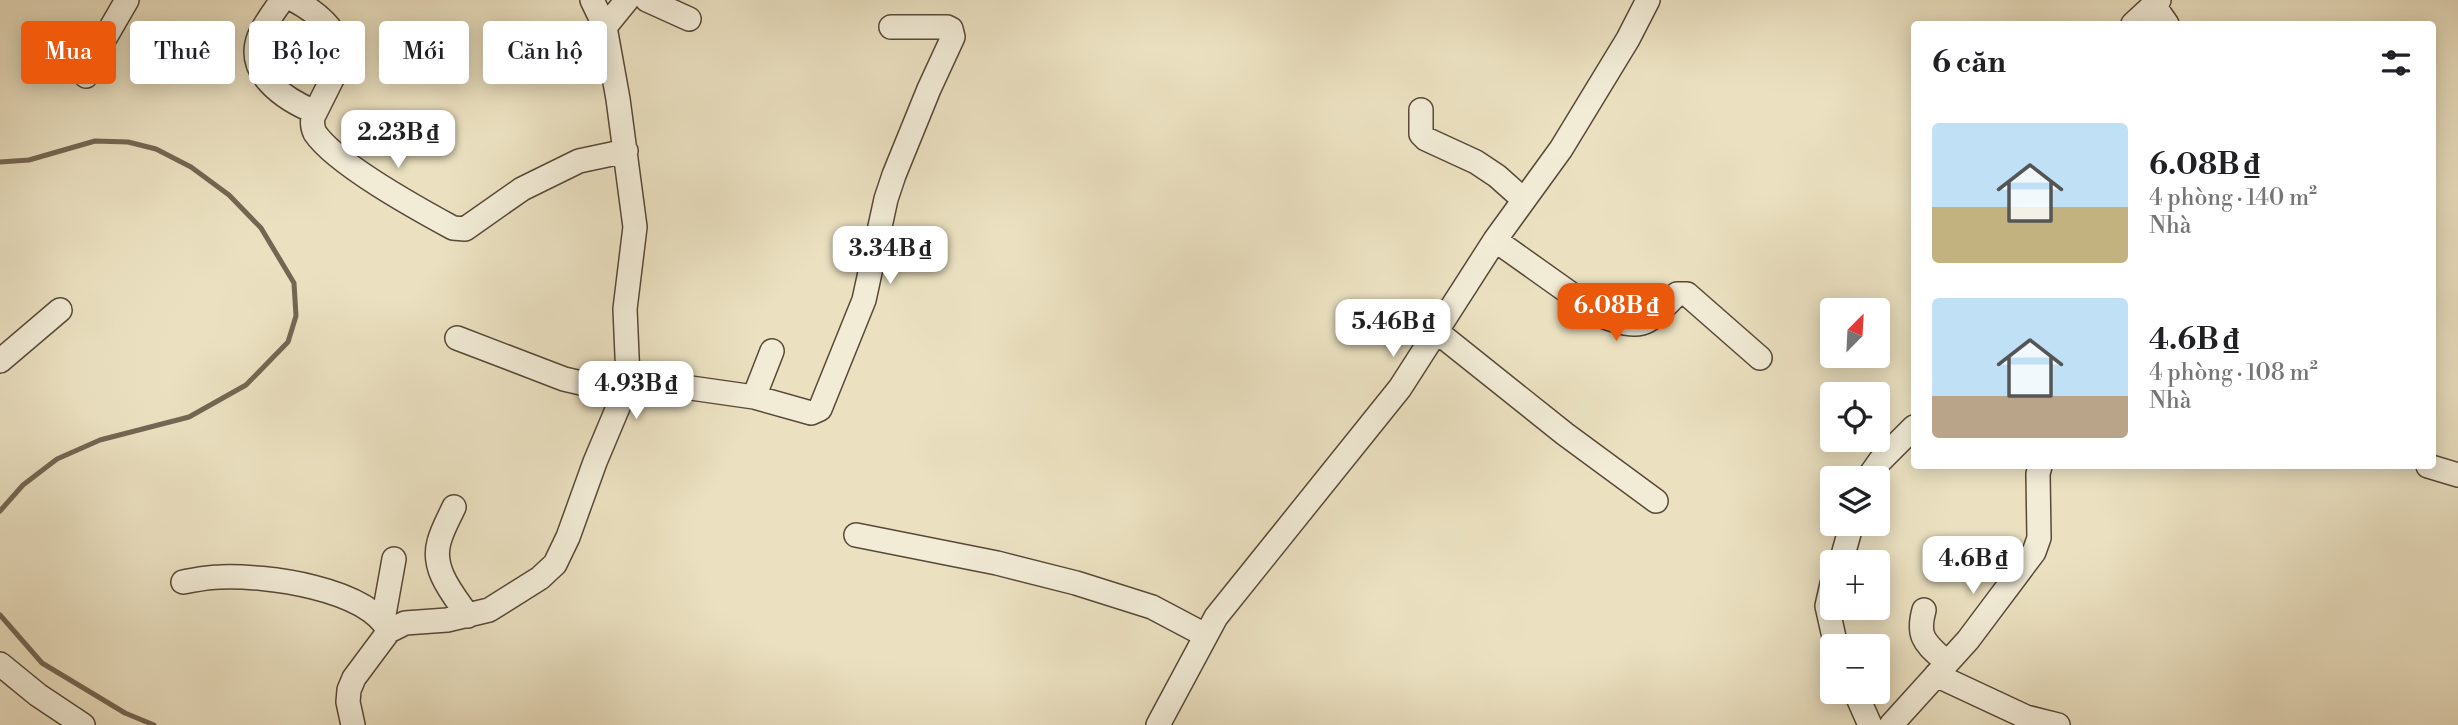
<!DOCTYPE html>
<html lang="vi">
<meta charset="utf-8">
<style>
body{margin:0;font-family:"Libre Bodoni",serif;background:#f2f2f2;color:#202124;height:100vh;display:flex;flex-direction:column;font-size:26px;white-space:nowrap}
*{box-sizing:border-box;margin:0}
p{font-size:23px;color:#757577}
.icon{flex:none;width:38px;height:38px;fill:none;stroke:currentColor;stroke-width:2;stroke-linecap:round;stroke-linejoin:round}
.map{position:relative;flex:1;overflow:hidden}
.panel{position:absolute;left:1911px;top:21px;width:525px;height:448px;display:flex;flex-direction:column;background:#fff;border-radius:7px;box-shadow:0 4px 18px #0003}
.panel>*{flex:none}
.hud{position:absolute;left:21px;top:21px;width:665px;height:63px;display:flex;gap:14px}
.needle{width:46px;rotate:24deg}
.buttons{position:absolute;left:1820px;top:298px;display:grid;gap:14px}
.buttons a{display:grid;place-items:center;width:70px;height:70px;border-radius:7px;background:#fff;box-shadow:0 4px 18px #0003;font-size:35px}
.price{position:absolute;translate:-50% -60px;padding:0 16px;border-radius:14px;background:#fff;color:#222;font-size:23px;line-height:46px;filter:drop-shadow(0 2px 4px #0008)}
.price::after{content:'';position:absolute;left:50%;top:42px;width:21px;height:16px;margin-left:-10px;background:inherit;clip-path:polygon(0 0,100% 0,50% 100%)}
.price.on{background:#ea580c;color:#fff}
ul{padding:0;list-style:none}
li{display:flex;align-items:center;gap:21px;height:175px;padding:0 21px}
li span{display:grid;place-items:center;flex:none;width:196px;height:140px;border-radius:7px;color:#555}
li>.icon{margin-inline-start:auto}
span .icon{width:84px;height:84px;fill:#fffc;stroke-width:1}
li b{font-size:30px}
h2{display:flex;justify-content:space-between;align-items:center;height:84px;padding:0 21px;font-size:30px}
.tag{padding:0 24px;border-radius:7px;background:#fff;box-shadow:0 4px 18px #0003;font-size:24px;line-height:63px}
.tag.on{background:#ea580c;color:#fff}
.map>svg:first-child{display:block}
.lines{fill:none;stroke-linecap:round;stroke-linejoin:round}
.stream{stroke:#746653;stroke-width:5}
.minor-casing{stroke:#584838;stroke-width:26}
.minor{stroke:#f2ecd7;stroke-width:23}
</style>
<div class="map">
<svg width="2458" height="725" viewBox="0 0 2458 725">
<rect width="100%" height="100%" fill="#ebe1c1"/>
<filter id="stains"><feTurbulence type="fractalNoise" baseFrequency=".00286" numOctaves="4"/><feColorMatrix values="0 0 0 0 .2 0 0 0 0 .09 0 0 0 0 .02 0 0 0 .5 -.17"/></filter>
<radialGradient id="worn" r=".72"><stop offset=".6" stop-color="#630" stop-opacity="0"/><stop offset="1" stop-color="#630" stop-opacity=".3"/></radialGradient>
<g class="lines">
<path class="stream" d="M0 162 29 160 95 141 128 142 156 149 191 167 229 195 261 228 294 283 296 316 288 342 246 385 189 417 100 440 57 459 23 485 0 511
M0 615 42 663 125 713 154 725"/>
<defs>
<path id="minor" d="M282 0C274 12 264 24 259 37 245 74 286 100 315 112
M294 0C318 13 345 34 339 65L313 117C312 123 312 127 315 133 336 164 418 209 453 228L465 229 522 189 579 161 626 151
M647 0 689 19
M2153 4 2167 24
M2133 24 2159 0
M605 27 627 0
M86 76 90 64 127 0
M1421 110V134L1426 139 1476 162 1497 176 1524 200
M1495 240 1602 316C1645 332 1647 324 1677 294H1687L1760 358
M1436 331 1565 434 1656 501
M457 338 564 379 624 393
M0 361 60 310
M628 379 754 397 811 413 820 409 864 300 886 199 894 175 929 89 953 37 951 29 947 27H891
M754 397 772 351
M2428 466 2458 475
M1868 478 1880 461 1914 427
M454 507C449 518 442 530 439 542 431 570 454 595 468 616
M856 535 997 563 1076 583 1152 607 1205 635
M1841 562 1852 523
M183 582C195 580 208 577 220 577 266 575 366 588 389 631
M1832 584 1827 606 1836 646
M1924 610C1916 639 1927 644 1947 663
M383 620 394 559
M0 664 38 695 83 725
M1936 675 2026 717 2058 725
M1855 691 1870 725
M353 725 348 702 349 690 354 678 389 631 405 623 447 620 489 610 540 578 555 564 568 537 595 462 624 393 628 379 625 309 635 227 618 99 605 27 592 0
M1158 725 1216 617 1400 388 1495 240 1561 149 1628 39 1648 0
M1891 725 1968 640 2034 552 2039 538 2038 474 2040 466"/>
</defs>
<use href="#minor" class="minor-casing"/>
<use href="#minor" class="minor"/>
</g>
<rect width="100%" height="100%" filter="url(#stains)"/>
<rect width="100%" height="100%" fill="url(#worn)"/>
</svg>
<div class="buttons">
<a><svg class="needle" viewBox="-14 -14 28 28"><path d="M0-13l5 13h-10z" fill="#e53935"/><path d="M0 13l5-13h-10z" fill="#757577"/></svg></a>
<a><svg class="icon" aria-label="locate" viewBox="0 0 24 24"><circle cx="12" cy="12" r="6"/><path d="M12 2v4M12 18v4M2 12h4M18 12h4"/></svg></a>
<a><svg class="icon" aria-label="layers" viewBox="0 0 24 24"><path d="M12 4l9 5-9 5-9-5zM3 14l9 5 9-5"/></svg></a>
<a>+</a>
<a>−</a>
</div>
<b class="price" style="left:398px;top:170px">2.23B ₫</b>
<b class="price" style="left:890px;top:286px">3.34B ₫</b>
<b class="price on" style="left:1616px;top:343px">6.08B ₫</b>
<b class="price" style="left:1393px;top:359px">5.46B ₫</b>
<b class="price" style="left:636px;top:421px">4.93B ₫</b>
<b class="price" style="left:1973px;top:596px">4.6B ₫</b>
<div class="hud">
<a class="tag on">Mua</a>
<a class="tag">Thuê</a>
<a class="tag">Bộ lọc</a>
<a class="tag">Mới</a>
<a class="tag">Căn hộ</a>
</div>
<section class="panel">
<h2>6 căn<svg class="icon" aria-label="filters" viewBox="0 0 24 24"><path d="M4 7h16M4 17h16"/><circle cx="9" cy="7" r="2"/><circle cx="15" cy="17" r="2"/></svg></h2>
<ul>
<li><span style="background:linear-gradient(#bfe0f5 60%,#c2b280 0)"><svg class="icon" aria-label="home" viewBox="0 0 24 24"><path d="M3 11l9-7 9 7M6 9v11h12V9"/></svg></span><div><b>6.08B ₫</b><p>4 phòng · 140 m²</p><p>Nhà</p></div></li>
<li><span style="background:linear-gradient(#bfe0f5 70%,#b9a48a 0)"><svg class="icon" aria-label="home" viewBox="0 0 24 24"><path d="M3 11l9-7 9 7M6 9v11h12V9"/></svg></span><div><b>4.6B ₫</b><p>4 phòng · 108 m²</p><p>Nhà</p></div></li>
</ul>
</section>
</div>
